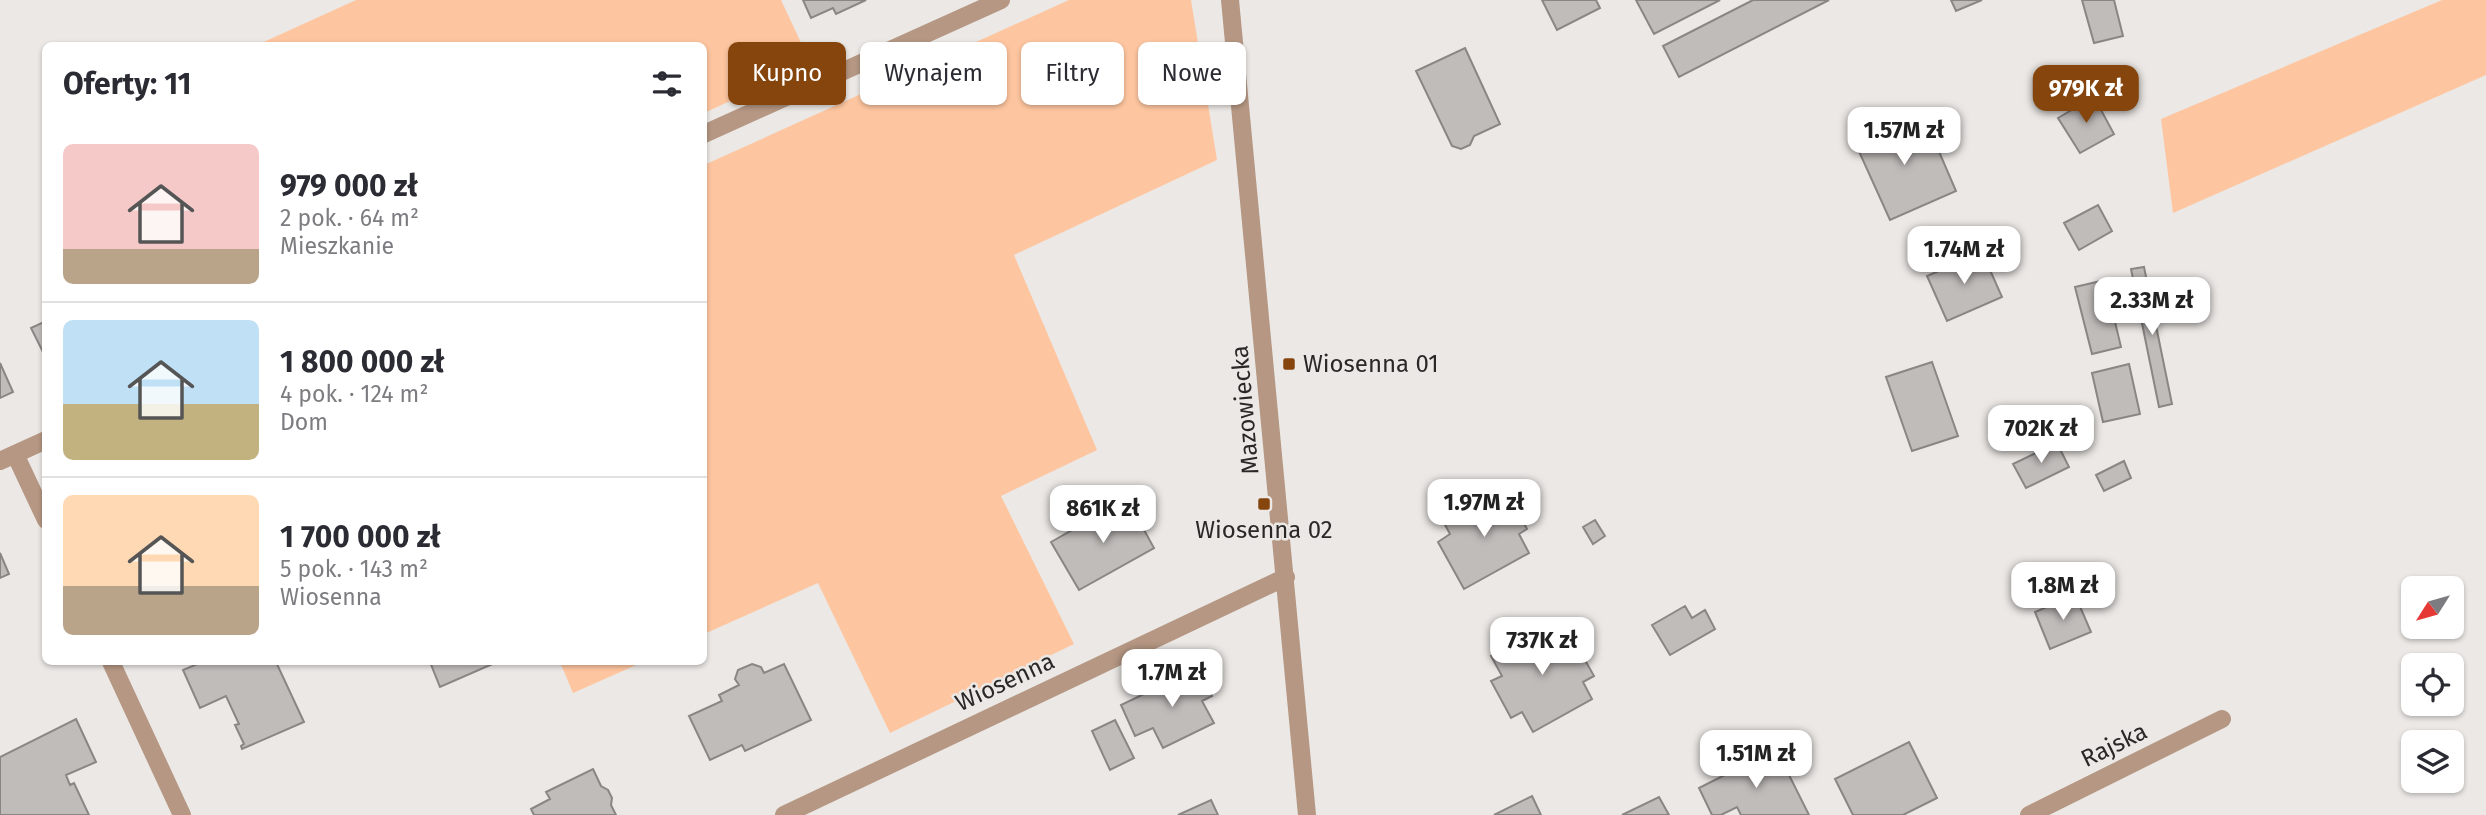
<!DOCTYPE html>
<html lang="pl">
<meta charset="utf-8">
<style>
body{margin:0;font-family:"Fira Sans",sans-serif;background:#f2f2f3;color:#2b2b33;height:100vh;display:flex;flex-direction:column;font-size:26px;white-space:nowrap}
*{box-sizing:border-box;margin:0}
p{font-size:23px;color:#7c7c81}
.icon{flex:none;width:38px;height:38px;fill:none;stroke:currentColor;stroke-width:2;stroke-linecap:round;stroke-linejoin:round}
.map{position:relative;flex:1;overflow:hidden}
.details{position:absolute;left:42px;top:42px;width:665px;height:623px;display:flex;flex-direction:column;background:#fff;border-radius:10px;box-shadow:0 2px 5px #0004}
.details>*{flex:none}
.guide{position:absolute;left:728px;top:42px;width:665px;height:63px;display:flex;gap:14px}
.needle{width:46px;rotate:233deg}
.controls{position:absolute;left:2401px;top:576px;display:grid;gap:14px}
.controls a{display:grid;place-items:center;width:63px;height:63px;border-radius:10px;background:#fff;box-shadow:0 2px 5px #0004;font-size:35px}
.price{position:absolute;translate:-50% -60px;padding:0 16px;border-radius:14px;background:#fff;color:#222;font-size:23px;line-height:46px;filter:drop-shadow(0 2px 4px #0008)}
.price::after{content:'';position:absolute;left:50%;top:42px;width:21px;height:16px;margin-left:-10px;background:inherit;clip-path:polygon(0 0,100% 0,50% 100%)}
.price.active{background:#85450c;color:#fff}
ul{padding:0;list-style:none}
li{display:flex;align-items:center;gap:21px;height:175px;padding:0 21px}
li+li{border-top:2px solid #e1e1e2}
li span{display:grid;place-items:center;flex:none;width:196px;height:140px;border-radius:10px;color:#555}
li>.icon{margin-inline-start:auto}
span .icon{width:84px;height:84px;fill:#fffc;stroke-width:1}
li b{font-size:30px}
h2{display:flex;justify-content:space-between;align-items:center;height:84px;padding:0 21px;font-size:30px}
.chip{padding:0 24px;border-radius:10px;background:#fff;box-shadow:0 2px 5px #0004;font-size:24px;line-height:63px}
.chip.active{background:#85450c;color:#fff}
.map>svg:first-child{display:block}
.green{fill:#fec6a0}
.building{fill:#c0bcba;stroke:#898684;stroke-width:2}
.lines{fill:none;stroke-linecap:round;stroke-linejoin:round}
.minor{stroke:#b59783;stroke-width:18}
.poi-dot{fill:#85450c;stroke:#ebe8e5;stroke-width:2.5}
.labels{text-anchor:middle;stroke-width:5;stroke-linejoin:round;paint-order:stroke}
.poi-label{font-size:24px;fill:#292827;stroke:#ebe8e5;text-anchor:start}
.street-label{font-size:24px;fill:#292827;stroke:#ebe8e5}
</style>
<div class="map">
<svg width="2486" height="815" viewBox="0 0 2486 815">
<rect width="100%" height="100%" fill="#ebe8e5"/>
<path class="green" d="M356 0H781L811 64 704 113V46L257 45Z
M1069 0H1191L1217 160 1014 255 1097 450 1001 496 1074 644 890 733 818 583 704 634V165Z
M2442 0H2486V75L2173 213 2161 119Z
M560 662H643L573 693Z"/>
<path class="building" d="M803 0H866L836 14 833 8 811 18Z
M1542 0H1596L1600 8 1557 30Z
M1636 0H1720L1654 34Z
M1753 0H1829L1679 77 1663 46Z
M1951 0H1982L1956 11Z
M2082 0H2114L2123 36 2094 43Z
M1465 48 1500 124 1474 136 1470 145 1461 149 1452 146 1416 71Z
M2094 97 2114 134 2080 153 2058 118Z
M1895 117 1904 137 1928 126 1956 191 1890 220 1852 136Z
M2098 205 2112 231 2079 250 2064 223Z
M1982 252 2002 297 1947 321 1927 276Z
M2144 267 2172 404 2159 407 2131 269Z
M2105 280 2121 347 2092 354 2075 287Z
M46 321V358L31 328Z
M1932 362 1958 436 1912 451 1886 377Z
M0 363 13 392 0 398Z
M2129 364 2140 414 2103 422 2092 373Z
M2057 443 2069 467 2026 488 2013 464Z
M2124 461 2131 478 2104 491 2096 475Z
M1505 489 1527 529 1519 534 1529 553 1464 589 1438 542 1450 534 1444 523Z
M1127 499 1154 548 1079 590 1051 542Z
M1595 520 1605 536 1593 544 1583 527Z
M0 553 9 574 0 578Z
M2075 595 2091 632 2050 649 2035 612Z
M1685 606 1692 618 1705 610 1715 629 1670 655 1652 625Z
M1552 623 1562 640 1571 635 1594 676 1583 682 1592 699 1533 732 1522 712 1511 718 1491 681 1502 676 1491 656Z
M202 662H276L304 722 242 749 241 746 244 744 235 725 239 724 226 696 200 708 183 670Z
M430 662H497L440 687Z
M752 664 761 667 764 673 784 664 811 720 745 751 742 745 710 760 689 716 722 701 719 695 739 685 735 679 738 670Z
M1198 668 1212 696 1202 701 1214 723 1163 748 1153 728 1135 736 1121 705Z
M76 719 96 762 66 775 70 785 74 783 89 815H0V757Z
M1115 720 1134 758 1110 770 1092 731Z
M1909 742 1937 798 1903 815H1853L1835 779Z
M1776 749 1809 815H1741L1737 807 1721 815H1712L1699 788Z
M593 769 601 786 608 790 612 798 611 805 616 815H534L531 809 550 799 546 792Z
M1532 796 1541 815H1494Z
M1659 797 1669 815H1622Z
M1211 800 1218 815H1178Z"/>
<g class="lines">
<path class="minor" d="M1230 0 1307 815
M704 134 1001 0
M15 454 46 520
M0 461 46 440
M111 662 182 815
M784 815 1286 577
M2029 815 2222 719"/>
</g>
<g class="poi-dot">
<rect x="1282" y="357" width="14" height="14" rx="3.5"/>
<rect x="1257" y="497" width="14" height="14" rx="3.5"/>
</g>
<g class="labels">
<g class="poi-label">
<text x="1303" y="372">Wiosenna 01</text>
<text x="1264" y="538" text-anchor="middle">Wiosenna 02</text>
</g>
<g class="street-label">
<text transform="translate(1245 410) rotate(-95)" y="8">Mazowiecka</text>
<text transform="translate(1005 682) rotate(-25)" y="8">Wiosenna</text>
<text transform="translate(2114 745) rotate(-26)" y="8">Rajska</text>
</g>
</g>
</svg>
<div class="controls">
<a><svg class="needle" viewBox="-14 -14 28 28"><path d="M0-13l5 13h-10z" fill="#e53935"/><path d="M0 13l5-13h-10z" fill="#7c7c81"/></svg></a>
<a><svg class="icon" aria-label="locate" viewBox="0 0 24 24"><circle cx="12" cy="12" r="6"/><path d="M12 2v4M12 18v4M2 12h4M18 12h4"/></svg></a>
<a><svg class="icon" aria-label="layers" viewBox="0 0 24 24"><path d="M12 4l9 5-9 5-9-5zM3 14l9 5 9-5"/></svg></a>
</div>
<b class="price active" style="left:2086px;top:125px">979K zł</b>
<b class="price" style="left:1904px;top:167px">1.57M zł</b>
<b class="price" style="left:1964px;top:286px">1.74M zł</b>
<b class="price" style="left:2152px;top:337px">2.33M zł</b>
<b class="price" style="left:2041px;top:465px">702K zł</b>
<b class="price" style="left:1484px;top:539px">1.97M zł</b>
<b class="price" style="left:1103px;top:545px">861K zł</b>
<b class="price" style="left:2063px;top:622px">1.8M zł</b>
<b class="price" style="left:1542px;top:677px">737K zł</b>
<b class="price" style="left:1172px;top:709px">1.7M zł</b>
<b class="price" style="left:1756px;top:790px">1.51M zł</b>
<div class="guide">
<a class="chip active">Kupno</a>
<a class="chip">Wynajem</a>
<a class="chip">Filtry</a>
<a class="chip">Nowe</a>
</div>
<section class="details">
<h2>Oferty: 11<svg class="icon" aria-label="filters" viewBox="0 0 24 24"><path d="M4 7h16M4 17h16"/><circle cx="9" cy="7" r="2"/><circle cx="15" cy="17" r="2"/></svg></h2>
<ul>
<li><span style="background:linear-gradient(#f6c9c9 75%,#b9a48a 0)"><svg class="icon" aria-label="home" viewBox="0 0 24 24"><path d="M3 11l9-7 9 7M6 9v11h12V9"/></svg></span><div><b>979 000 zł</b><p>2 pok. · 64 m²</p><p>Mieszkanie</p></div></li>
<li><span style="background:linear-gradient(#bfe0f5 60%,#c2b280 0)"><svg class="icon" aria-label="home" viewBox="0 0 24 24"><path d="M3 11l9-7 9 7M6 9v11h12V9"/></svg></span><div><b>1 800 000 zł</b><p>4 pok. · 124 m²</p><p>Dom</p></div></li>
<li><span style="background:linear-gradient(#ffd9b3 65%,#b9a48a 0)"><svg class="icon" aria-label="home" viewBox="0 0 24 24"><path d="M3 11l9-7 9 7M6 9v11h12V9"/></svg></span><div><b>1 700 000 zł</b><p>5 pok. · 143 m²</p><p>Wiosenna</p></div></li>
</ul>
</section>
</div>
